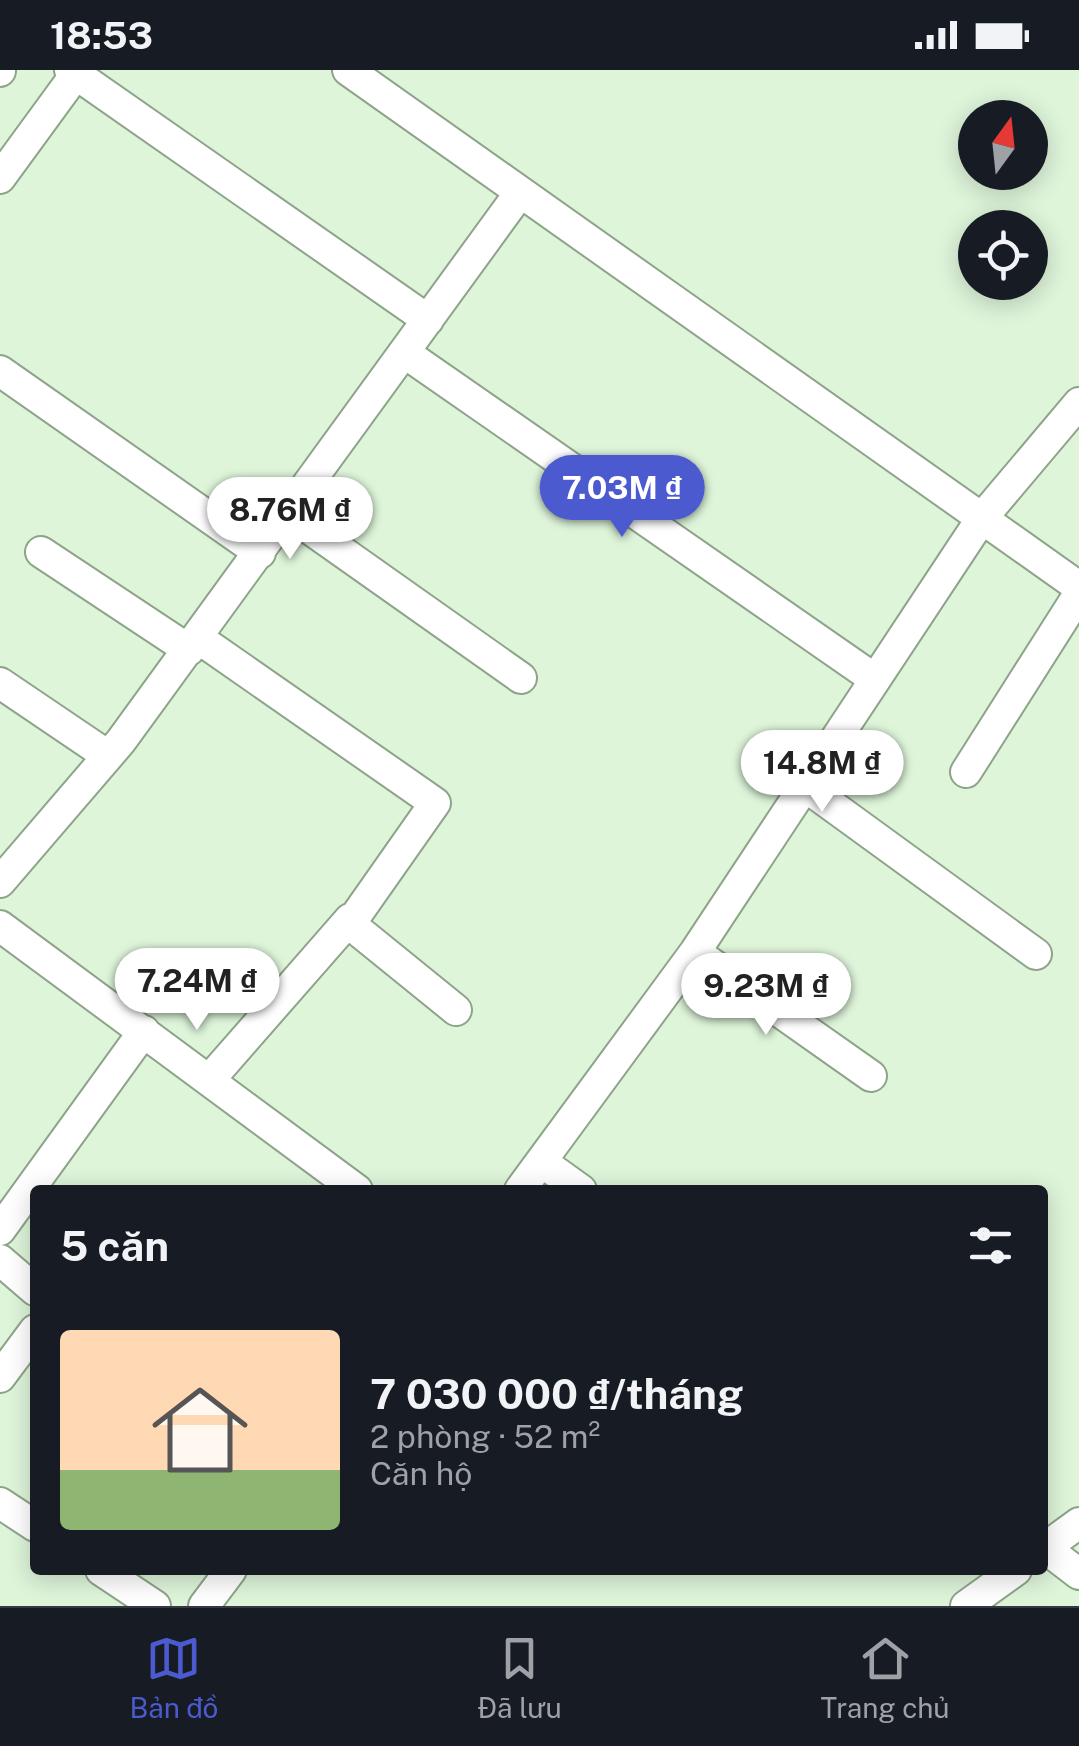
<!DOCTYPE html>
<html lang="vi">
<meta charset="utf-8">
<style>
body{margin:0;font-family:"Public Sans",sans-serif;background:#20242c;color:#f1f3f6;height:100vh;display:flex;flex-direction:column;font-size:38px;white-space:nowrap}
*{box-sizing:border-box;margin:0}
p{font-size:32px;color:#9ea1a6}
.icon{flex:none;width:55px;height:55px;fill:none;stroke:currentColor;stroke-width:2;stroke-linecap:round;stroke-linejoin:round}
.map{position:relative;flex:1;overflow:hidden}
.drawer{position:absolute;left:30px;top:1115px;width:1018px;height:390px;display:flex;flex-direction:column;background:#171b24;border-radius:10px;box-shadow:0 5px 25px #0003}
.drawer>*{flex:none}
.needle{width:65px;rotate:15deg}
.controls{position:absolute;left:958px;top:30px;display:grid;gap:20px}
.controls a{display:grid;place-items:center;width:90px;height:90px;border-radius:50%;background:#171b24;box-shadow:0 5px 25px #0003;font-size:50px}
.price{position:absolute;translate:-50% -85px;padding:0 22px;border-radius:35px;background:#fff;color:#222;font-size:32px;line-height:65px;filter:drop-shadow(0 2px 5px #0008)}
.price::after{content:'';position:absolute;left:50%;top:60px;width:30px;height:22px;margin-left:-15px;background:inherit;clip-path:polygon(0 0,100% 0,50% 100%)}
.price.on{background:#4b5acf;color:#fff}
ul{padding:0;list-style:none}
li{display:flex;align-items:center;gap:30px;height:250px;padding:0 30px}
li span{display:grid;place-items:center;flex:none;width:280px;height:200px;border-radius:10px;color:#555}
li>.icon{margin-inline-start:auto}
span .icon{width:120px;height:120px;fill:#fffc;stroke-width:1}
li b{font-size:42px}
h2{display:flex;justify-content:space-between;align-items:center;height:120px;padding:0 30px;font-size:42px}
.status{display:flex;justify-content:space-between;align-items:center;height:70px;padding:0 50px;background:#171b24;direction:ltr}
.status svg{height:28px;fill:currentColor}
.dock{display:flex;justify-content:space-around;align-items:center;height:140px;border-top:2px solid #363941;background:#171b24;font-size:28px;color:#9ea1a6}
.dock a{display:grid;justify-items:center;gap:5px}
.dock .on{color:#4b5acf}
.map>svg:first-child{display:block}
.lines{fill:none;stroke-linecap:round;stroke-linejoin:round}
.minor-casing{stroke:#8ea48a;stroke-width:34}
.minor{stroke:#fff;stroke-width:30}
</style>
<div class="status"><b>18:53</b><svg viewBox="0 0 49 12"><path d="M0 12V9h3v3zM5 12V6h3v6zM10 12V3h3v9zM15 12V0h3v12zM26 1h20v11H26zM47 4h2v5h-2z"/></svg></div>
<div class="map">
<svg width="1079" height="1536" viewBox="0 0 1079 1536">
<rect width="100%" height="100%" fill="#def5da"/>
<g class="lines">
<defs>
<path id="minor" d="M70 0 428 250
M348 0 1079 517
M0 1V0
M0 108 76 4
M405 283 873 608
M0 301 260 483
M289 444 521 608
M41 482 189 580
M198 568 435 733 350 854 456 940
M0 613 108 686
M966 702 1079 524
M805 716 1036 884
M0 812 121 671 519 124
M0 856 357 1120
M695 882 871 1006
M210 1009 350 849
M542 1092 581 1120
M520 1120 695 882 982 448 1079 333
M0 1160 144 961
M0 1190 35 1220
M0 1307 35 1260
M0 1433 35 1456
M1045 1478 1079 1504
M1042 1480 1079 1453
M101 1500 155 1536
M204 1536 231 1500
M966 1536 1016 1500"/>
</defs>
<use href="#minor" class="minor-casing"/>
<use href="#minor" class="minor"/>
</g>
</svg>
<div class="controls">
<a><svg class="needle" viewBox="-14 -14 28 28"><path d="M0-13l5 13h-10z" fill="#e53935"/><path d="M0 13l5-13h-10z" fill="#9ea1a6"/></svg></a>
<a><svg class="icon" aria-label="locate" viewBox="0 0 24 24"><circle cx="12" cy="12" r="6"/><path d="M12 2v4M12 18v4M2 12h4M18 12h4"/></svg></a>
</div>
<b class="price on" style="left:622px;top:470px">7.03M ₫</b>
<b class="price" style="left:290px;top:492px">8.76M ₫</b>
<b class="price" style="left:822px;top:745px">14.8M ₫</b>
<b class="price" style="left:197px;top:963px">7.24M ₫</b>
<b class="price" style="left:766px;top:968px">9.23M ₫</b>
<section class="drawer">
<h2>5 căn<svg class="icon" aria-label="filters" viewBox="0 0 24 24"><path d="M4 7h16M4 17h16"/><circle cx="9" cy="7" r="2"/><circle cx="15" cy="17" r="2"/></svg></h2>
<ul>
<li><span style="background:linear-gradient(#ffd9b3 70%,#8fb573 0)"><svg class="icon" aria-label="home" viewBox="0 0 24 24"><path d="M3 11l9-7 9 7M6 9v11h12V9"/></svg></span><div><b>7 030 000 ₫/tháng</b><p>2 phòng · 52 m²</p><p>Căn hộ</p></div></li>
</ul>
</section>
</div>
<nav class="dock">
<a class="on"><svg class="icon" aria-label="map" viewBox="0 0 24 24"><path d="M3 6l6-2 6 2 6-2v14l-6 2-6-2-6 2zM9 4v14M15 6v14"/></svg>Bản đồ</a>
<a><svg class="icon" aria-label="saved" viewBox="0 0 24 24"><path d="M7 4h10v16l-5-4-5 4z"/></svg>Đã lưu</a>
<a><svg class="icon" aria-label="home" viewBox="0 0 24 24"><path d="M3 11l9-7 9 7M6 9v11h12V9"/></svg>Trang chủ</a>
</nav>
